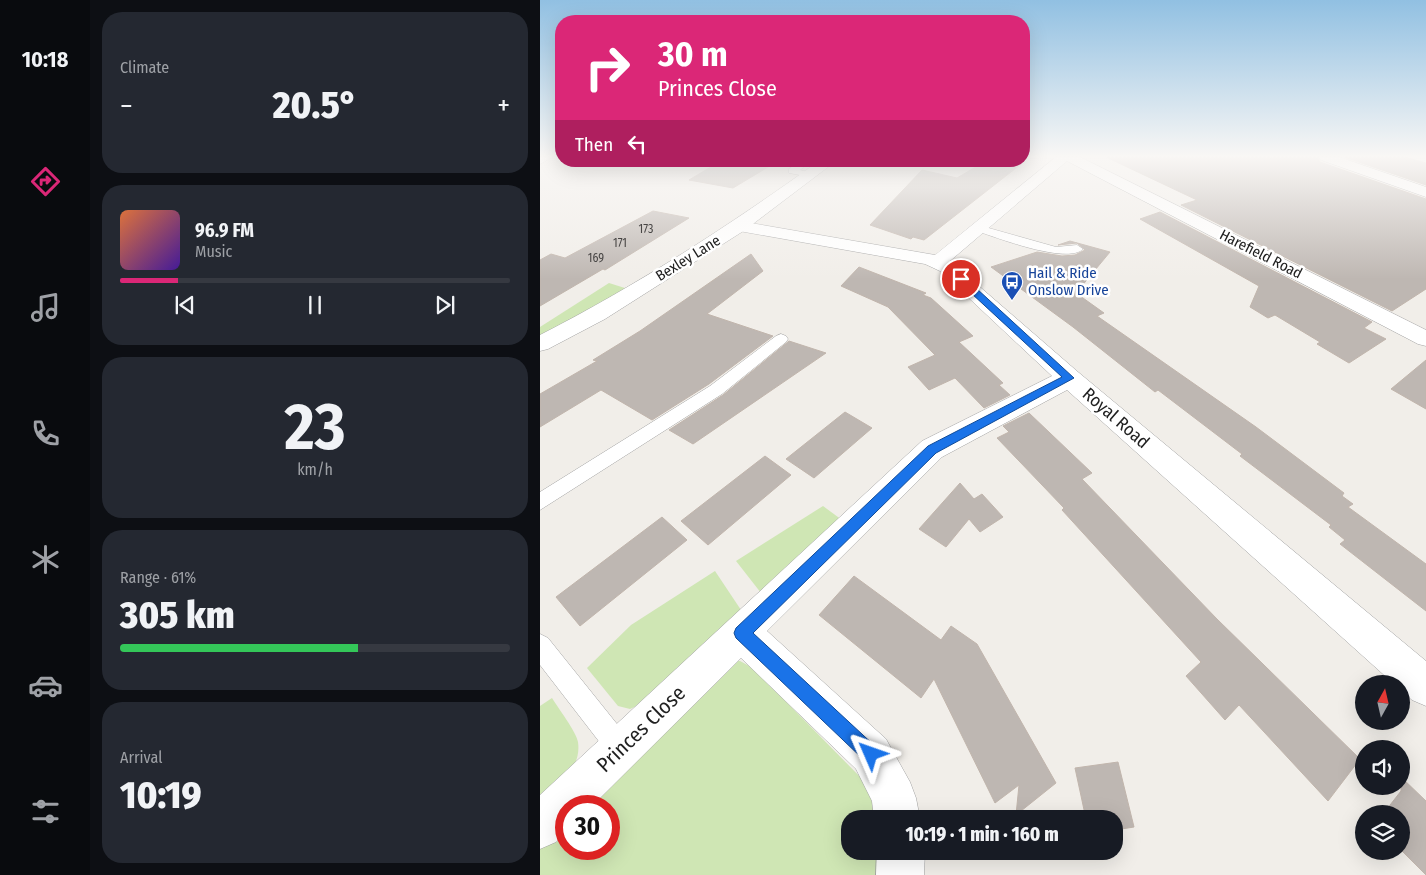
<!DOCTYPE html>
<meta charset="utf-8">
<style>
body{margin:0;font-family:"Fira Sans Condensed",sans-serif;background:#242831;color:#f1f3f6;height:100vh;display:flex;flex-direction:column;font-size:19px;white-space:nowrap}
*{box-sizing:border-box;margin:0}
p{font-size:16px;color:#9ea1a6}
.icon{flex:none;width:28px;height:28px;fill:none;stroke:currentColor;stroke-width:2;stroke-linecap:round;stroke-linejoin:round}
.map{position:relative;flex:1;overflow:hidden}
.side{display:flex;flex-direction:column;gap:12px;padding:12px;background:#0d0f14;width:450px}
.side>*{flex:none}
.hud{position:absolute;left:15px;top:15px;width:475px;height:152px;border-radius:20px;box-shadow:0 5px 20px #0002;background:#db2777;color:#fff;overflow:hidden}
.needle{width:32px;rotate:8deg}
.fabs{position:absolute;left:815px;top:675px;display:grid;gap:10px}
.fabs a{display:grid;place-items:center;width:55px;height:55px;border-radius:50%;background:#171b24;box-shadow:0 5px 20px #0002;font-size:25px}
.speed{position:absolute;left:15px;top:795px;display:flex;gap:10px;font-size:25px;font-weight:700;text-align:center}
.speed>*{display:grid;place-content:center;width:65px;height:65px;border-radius:50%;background:#171b24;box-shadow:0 5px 20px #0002;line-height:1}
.speed .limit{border:8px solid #d22;background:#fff;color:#111}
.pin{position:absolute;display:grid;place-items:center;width:42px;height:42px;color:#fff;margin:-21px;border:2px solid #fff;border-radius:50%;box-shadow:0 1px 5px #0007}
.me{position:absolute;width:55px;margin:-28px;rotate:313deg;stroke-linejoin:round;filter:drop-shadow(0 0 4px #0008)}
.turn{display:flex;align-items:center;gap:18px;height:105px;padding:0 20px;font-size:22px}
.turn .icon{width:65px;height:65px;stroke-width:2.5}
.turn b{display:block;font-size:35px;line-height:42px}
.then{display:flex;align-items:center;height:48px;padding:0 20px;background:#0003;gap:10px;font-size:19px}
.big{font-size:38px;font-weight:800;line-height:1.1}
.side .tile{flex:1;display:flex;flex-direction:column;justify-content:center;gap:8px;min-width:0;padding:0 18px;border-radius:20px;background:#242831}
.side .dial{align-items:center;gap:0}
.dial b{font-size:65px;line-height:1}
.song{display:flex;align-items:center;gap:15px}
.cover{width:60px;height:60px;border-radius:8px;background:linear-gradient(135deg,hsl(20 70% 55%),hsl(260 70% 35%))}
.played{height:5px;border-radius:2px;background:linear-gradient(90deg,#db2777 15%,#363941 15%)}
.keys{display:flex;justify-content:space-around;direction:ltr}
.heat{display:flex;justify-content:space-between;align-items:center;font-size:28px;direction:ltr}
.charge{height:8px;border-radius:4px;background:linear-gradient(90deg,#34c759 61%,#363941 0)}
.trip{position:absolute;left:301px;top:810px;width:282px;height:50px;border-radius:20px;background:#171b24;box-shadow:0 5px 20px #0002;font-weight:800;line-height:50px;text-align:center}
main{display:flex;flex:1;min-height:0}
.tab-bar{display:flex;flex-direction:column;width:90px;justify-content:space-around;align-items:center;background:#090b0e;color:#9ea1a6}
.tab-bar .icon{width:35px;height:35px}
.tab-bar .on{color:#db2777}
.tab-bar b{font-size:22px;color:#f1f3f6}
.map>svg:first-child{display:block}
.grass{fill:#cfe6b4}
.building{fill:#beb7b2;stroke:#c1b5ac}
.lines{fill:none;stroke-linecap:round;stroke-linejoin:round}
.service-casing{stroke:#a2a2a2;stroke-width:1}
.minor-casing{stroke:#a2a2a2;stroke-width:1}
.tertiary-casing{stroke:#a2a2a2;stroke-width:1}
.service{fill:#fff;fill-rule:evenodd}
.minor{fill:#fff;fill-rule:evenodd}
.tertiary{fill:#fff;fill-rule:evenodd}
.route{fill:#1a73e8;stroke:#114b97}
.labels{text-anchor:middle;stroke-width:5;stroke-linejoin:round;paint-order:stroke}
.far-number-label{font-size:12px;fill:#484645}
.far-street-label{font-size:15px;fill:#212121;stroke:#fff}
.far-transit-label{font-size:15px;fill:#164399;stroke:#fff;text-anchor:start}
.street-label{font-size:18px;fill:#212121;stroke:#fff}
.near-street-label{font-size:21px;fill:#212121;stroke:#fff}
</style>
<main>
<nav class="tab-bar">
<b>10:18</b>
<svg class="icon on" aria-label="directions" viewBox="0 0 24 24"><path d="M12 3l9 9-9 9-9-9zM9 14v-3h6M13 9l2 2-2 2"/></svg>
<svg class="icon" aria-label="music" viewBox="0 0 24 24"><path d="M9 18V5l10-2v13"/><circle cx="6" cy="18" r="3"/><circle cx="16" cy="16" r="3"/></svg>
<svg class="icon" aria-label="phone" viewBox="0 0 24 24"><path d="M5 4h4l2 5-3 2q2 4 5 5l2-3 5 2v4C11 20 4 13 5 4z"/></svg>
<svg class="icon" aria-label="climate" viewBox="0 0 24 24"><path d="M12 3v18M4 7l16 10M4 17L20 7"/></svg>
<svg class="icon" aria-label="car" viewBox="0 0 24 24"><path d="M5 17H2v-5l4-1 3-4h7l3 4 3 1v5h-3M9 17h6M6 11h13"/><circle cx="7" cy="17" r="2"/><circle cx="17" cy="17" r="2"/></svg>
<svg class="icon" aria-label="filters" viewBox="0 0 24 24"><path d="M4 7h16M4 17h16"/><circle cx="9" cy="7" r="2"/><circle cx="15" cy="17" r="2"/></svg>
</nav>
<section class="side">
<div class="tile"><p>Climate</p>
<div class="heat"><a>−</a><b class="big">20.5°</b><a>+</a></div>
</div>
<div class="tile">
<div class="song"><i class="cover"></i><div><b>96.9 FM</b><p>Music</p></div></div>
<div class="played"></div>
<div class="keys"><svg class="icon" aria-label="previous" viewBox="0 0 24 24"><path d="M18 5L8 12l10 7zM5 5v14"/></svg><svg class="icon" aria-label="pause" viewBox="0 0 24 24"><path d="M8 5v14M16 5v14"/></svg><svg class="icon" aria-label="next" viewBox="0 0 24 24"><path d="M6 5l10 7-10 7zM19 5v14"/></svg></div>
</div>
<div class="tile dial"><b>23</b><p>km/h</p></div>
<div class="tile"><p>Range · 61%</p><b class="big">305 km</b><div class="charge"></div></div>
<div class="tile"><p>Arrival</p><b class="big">10:19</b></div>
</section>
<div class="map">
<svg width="886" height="875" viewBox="0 0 886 875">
<rect width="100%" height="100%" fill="#f1eee9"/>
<g class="grass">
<path d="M69,283l19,6 -88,47v-9z"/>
<path d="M283,506l19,14 -81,73 -25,-32z"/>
<path d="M175,571l26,39 -100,94 -11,5 -12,-3 -31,-38 44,-43z"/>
<path d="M188,661h12l13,7 116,118 6,33h-25v32h28l-1,24h-337v-27l26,-26v27h43v-43h-27z"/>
<path d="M12,698c6,10 24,33 26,44 4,27 -21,44 -38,61v-97z"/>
</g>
<g class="building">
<path d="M566,157h211l3,5 106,37v90l-34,22 -211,-106 16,-5z"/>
<path d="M804,157h61l21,6v22z"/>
<path d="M181,161h57l-45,27 -44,-8z"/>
<path d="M446,161h39l-101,79 -11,-3 -2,2 -41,-14 52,-55 35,8z"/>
<path d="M113,211l36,7 -84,52 -2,-1 -63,37v-46l11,-6 14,4z"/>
<path d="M620,212l212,110 -8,6 22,11 -37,24 -32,-19 3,-2 -45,-27 -7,3 -18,-11 9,-21 -119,-67z"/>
<path d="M530,241l40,11 -34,41 28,20 -7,3 159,111 88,66 -2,3 11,8 -5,3 78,57v47l-86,-67 5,-4 -16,-13 2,-2 -91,-69 2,-2 -84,-64 -3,2 -82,-65 -82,-60 46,-15 25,4 13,-1 10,-5 -8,-7 -19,2z"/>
<path d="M211,254l12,17 -56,43 66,22 -64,48 -57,36 -51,-30 -61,37v-33l57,-33 -4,-1 47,-29z"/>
<path d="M319,267l67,26 -3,2 8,3 42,38 -14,6 44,41 -4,2 11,10 -26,13 -29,-30 -26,12 -21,-23 27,-12 -47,-48 -47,-21z"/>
<path d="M249,341l37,12 -133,91 -24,-14 54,-35z"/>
<path d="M886,360v49l-35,-20z"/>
<path d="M305,412l27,16 -58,50 -28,-19z"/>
<path d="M489,413l63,60 -10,6 135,140 143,140 -32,42 -89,-96 -14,15 -39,-44 15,-14 -139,-152 2,-2 -67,-70 12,-6 -6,-6z"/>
<path d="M225,456l26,19 -83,70 -27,-24z"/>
<path d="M420,483l14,16 8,-5 21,23 -23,15 -11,-13 -23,28 -27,-18z"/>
<path d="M122,517l25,23 -107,86 -24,-29z"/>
<path d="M314,576l87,64 10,-14 26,18 79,139 -40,32 3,-30 -24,18 -61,-124 -13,19 -102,-83z"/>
<path d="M578,762l16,65 -19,3v-11h-29l-11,-51z"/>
<path d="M861,777l25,24v74l-25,-25v-36h-18l18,-23z"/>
</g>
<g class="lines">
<g class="service-casing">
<g id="service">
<path d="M260,161h11l-11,9 11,3v4l-22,-4v-4z"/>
<path d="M438,225l78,22 21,-2 6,4c-16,16 -88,-12 -109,-19v-4z"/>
<path d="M241,334l5,2 2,3 -2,3 -64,52 -182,116v-18l170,-106 66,-50z"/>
<path d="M0,634l8,4 81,101 4,9 -4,9 -9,4 -9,-4 -71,-92z"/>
</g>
</g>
<g class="minor-casing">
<g id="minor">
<path d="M0,157h13l-13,7z"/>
<path d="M516,157h24l346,173v16l-8,-2 -351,-183 -117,100 128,111 348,289v45l-14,-6 -11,-10v-6h-7l-327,-294 -125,67 -175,174 119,108 24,43 6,16 4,21h-46l-2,-18 -16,-32 -115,-111 -149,148h-26v26l-10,10 -16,7v-54l382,-354 130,-65 -112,-105 -15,-7 -186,-33 -6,-1 -3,-4 3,-4 6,-1 196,34z"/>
<path d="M779,157h20l87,30v10l-105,-37z"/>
<path d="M337,851h48l-1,24h-48z"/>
</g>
</g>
<g class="tertiary-casing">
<path id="tertiary" d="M279,161h17l-91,69 -140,89 -57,30 -8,2v-16c98,-50 190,-110 279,-174z"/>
</g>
<use href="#service" class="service"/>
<use href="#minor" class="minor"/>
<use href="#tertiary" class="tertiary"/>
</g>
<linearGradient id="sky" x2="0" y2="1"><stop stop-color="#91c0e2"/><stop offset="0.56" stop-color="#f9f7f5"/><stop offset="1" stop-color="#f9f7f5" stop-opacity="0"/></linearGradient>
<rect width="886" height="279" fill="url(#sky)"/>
<path class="route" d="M418,277h6l110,101 -138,75 -183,180 124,115 2,6 -2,6 -6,3 -7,-3 -128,-122 -2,-5 2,-5 192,-182 134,-69 -104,-96z"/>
<defs>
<g id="bus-pin" transform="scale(1.125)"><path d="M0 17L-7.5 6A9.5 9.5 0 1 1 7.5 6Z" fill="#1a4fb4" stroke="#fff"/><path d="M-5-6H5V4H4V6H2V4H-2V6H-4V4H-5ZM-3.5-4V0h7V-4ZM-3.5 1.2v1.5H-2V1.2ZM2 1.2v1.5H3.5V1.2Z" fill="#fff"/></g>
</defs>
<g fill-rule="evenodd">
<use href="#bus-pin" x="472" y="282"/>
</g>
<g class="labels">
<g class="far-number-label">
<text x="106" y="233">173</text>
<text x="80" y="247">171</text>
<text x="56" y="262">169</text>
</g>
<g class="far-street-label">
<text transform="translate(721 254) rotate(27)" y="5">Harefield Road</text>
<text transform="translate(148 258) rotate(-32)" y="5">Bexley Lane</text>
</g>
<g class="far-transit-label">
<text x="488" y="278">Hail &amp; Ride<tspan x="488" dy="17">Onslow Drive</tspan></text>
</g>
<g class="street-label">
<text transform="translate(576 418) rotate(41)" y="6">Royal Road</text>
</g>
<g class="near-street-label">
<text transform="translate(101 729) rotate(-44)" y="7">Princes Close</text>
</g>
</g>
</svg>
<div class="fabs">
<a><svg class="needle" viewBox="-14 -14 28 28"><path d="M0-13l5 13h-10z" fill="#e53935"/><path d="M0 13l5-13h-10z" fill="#9ea1a6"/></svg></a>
<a><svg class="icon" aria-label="sound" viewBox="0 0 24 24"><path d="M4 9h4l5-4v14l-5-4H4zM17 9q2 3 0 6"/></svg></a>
<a><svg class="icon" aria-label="layers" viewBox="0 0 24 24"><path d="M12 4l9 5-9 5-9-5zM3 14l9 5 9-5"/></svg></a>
</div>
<div class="speed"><div class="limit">30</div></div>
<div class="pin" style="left:421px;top:279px;background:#d93025"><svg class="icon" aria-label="arrive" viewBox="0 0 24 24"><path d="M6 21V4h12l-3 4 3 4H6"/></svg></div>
<svg class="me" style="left:331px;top:754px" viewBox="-20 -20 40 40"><path d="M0-17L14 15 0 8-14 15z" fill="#1a73e8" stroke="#fff" stroke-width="4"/></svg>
<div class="trip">10:19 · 1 min · 160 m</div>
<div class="hud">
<div class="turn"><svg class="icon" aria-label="right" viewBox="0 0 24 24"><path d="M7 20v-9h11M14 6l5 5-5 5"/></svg><div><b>30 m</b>Princes Close</div></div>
<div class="then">Then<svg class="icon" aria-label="left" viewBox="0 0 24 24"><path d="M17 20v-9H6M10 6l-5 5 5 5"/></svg></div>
</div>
</div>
</main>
